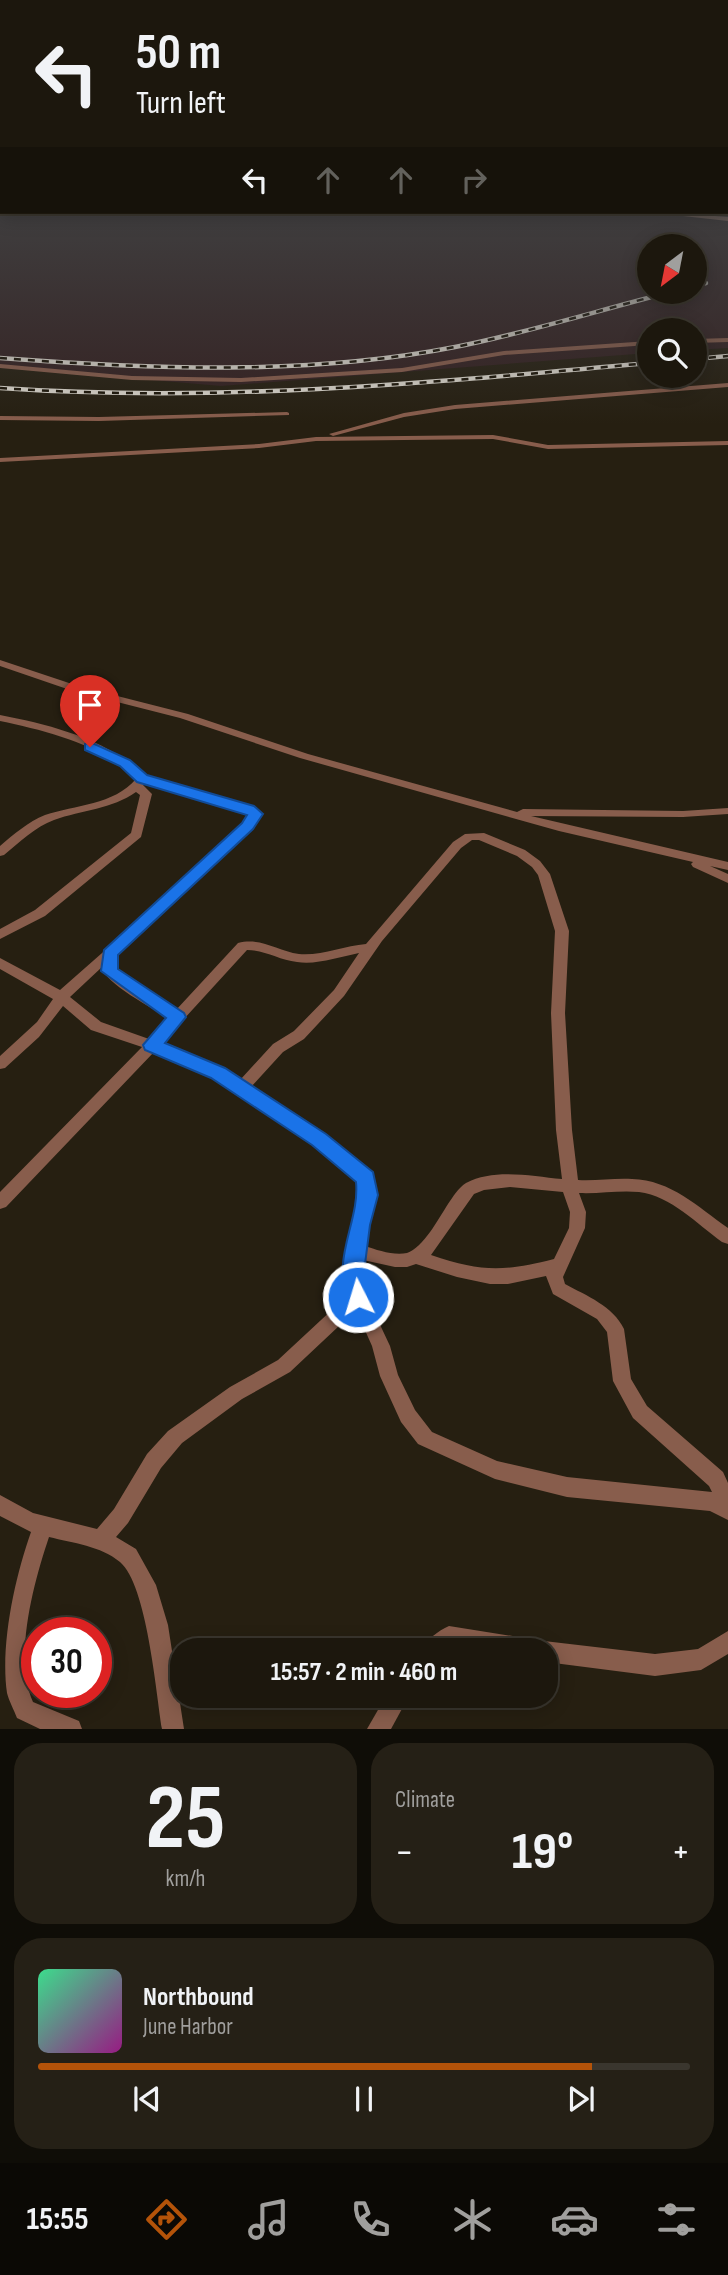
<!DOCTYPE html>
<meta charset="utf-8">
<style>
body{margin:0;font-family:"Sofia Sans Condensed",sans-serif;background:#252016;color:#f1f3f6;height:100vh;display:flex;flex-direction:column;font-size:26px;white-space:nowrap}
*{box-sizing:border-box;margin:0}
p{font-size:23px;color:#a09f9d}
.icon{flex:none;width:38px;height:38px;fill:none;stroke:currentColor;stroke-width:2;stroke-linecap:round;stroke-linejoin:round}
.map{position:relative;height:1729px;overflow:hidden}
.side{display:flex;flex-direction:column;gap:14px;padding:14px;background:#0f0d07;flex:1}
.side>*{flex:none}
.hud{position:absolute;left:0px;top:0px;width:728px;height:214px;box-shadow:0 4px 18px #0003,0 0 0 2px #3a362e;background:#1c170d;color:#f1f3f6;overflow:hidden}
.needle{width:46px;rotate:212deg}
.tools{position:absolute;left:637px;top:234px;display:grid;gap:14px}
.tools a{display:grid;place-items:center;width:70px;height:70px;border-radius:50%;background:#1c170d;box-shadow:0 4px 18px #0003,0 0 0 2px #3a362e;font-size:35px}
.speed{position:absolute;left:21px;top:1617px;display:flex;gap:14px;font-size:35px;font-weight:700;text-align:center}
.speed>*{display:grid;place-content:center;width:91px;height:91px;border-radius:50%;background:#1c170d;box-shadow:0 4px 18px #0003,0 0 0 2px #3a362e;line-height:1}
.speed .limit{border:10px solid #d22;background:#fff;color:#111}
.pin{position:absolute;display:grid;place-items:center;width:60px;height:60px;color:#fff;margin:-72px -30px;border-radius:50% 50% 50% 0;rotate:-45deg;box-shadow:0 0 7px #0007}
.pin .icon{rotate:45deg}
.me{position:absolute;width:77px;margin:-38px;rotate:355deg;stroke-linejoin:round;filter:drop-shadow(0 0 5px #0008)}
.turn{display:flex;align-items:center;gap:24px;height:147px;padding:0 21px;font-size:32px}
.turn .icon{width:91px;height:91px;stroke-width:2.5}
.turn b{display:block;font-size:49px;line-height:60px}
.lanes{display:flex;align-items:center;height:66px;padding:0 21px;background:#0003;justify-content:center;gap:35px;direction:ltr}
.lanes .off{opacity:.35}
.big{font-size:52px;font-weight:700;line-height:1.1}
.side .tile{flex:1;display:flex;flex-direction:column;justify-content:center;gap:10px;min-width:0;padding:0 24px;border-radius:28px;background:#252016}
.side .dial{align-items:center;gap:0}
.dial b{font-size:91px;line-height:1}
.song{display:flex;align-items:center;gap:21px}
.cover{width:84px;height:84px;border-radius:10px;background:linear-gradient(135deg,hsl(150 70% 55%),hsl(310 70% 35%))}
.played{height:7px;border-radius:4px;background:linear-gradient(90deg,#b45309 85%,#3a362e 85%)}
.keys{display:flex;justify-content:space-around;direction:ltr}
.heat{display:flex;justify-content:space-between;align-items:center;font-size:38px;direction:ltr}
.side .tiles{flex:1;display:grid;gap:14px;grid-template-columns:1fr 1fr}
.tile:last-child{grid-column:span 2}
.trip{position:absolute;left:170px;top:1638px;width:388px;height:70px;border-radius:28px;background:#1c170d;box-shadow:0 4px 18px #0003,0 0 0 2px #3a362e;font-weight:700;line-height:70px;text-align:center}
.tab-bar{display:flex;height:112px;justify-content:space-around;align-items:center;background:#0b0905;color:#a09f9d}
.tab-bar .icon{width:49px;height:49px}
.tab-bar .selected{color:#b45309}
.tab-bar b{font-size:32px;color:#f1f3f6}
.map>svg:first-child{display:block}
.industrial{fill:#342121;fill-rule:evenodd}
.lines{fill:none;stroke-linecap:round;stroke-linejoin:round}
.minor{fill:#885d4c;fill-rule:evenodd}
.trunk{fill:#f3b096;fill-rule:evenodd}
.rail-casing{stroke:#dad5cb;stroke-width:4.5}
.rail{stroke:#1c1508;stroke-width:2.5;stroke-dasharray:7;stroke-linecap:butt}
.route{fill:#1a73e8;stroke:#114b97;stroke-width:2}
</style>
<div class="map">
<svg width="728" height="1729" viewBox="0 0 728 1729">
<rect width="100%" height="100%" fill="#261f11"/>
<path class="industrial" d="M0,182l2,30h724l2,-30v166l-33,2v-19h-46v22l-428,33 -221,-19zM649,247h46v45h-46z"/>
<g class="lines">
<g class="minor">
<path d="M699,212l29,2v2l-27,-3z"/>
<path d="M728,338v4l-33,1v-4z"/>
<path d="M649,341v4l-145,10 -102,17 -161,10 -109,-2 -132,-12v-4l132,12 109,2 161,-10 102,-17z"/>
<path d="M728,383v4l-273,22 -51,8 -71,19 -4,-2 75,-21 51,-8z"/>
<path d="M287,412l2,1v2l-190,6 -99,-1v-4l99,1z"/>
<path d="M493,435l55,10 180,-4v4l-180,4 -55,-10 -177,2 -57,7 -259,14v-4l259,-14 57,-7z"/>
<path d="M0,660l78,26 110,28 120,40 209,58 6,-3 160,2 45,-3v6l-45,3 -152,-1 197,46v8l-18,-4 18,8v9l-35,-16 -2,-3 2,-2 -134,-31 -259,-73 -120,-40 -110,-28 -70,-24z"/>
<path d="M0,715c51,10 108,24 146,62l106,30 9,7 -4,8 -72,71 -68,62 -1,15 6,6 54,34 62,-67c23,-6 39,8 61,11 22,2 45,-8 67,-10l87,-102 12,-8 19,-1 41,17 15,11 10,13 19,57 -4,82 7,117 6,50c18,1 36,-2 54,-1 39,1 66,28 96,49v16l-6,-2c-25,-18 -51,-46 -83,-50 -20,-2 -40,2 -60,1l7,19 -1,16 -22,49 2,7c22,12 48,22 59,45l7,50 16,27 76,66 5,11v37l-18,-9 -143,-14 -72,-18 -77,-35 -17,-22 -21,-46 -8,-30 -16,-36 -66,62 -48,27 -60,44 -21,25 -33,55 -12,14 20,12 20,36 12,40 16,104h-22c-6,-37 -15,-144 -42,-167 -19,-16 -47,-19 -71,-25 -15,45 -36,120 -16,165l46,19 3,8h-42l-23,-11c-3,-8 -8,-17 -10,-25 -7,-48 8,-116 24,-161l-31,-16v-21l33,18 64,16 17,-20 33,-55 21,-23 62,-44 48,-27 71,-66c-5,-24 -3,-45 2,-70 3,-16 8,-28 7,-43l-44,-38 -101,-66 -59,-25 -148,155 -6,2v-17l142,-145 -51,-17 -28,-24 -24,31 -34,31 -5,1v-13l37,-34 16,-23 -53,-30v-11l60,32 117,-103 71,-68 1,-4 -5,-4 -100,-28 -1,2 9,9 -11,43 -96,79 -45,23v-10l35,-19 96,-77 9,-38 -4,-3c-24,17 -54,18 -82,28 -19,7 -34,22 -50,35l-4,1v-10c14,-12 28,-24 45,-31 30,-10 69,-10 91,-36 -35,-35 -89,-48 -136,-58zM472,840h7l38,16 15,11 6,8 17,56 -4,82 5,117 6,49c-31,-3 -68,-11 -96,4 -8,5 -13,14 -18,21 -9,14 -25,44 -41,49 -13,3 -30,-3 -42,-7 2,-21 15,-54 7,-72l-48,-39 -73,-48 32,-35 21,-13 40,-43 38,-55 79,-93zM247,950c18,0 32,10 50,12 20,3 42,-5 62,-9l-25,37 -40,41 -21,13 -33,36 -17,-11 -61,-26zM102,967c3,17 51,41 66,51l-19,21 -48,-17 -31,-25zM510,1187l53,5 7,20 -1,16 -15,31c-52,13 -72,13 -123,-4l43,-61 10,-4zM363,1260l32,7h12l9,-3 41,13 33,7h18l38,-8 7,18 44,25 10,13 6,49 20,37 76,68 3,6 -145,-15 -70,-16 -65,-29 -17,-22 -17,-35 -8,-29 -23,-49 -6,-25z"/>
<path d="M449,1626l95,15 111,13 43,-5 30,-18v23l-27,16 -46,6 -109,-14v-12h-78l-16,-2 -3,2h-27c5,-11 16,-19 27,-24z"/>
<path d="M386,1696h23l-18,33h-24z"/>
</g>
<path class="trunk" d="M661,212l67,5v4l-63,-7z"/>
<g class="rail-casing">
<g id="rail">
<path d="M695,286l11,-3"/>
<path d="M0,358c150,11 307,18 455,-11 72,-14 144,-37 216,-55"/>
<path d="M695,359l33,-3"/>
<path d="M0,388c220,15 430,-5 649,-25"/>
</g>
</g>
<use href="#rail" class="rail"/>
</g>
<linearGradient id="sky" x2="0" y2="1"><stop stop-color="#151109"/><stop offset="0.43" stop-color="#414243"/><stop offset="1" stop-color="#414243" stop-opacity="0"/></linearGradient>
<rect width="728" height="424" fill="url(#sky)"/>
<path class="route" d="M90,742l40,18 17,15 107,31 9,8 -10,15 -135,126v14l66,44 2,4 -21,26 60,25 101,66 47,38 5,23 -8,30 -6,47 5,25 -3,7 -8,3 -8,-3c-21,-44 10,-81 6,-122l-44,-37 -101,-67 -66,-28 -2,-5 23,-27 -65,-47 3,-21 138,-127 5,-8 -110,-33 -17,-16 -35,-16v-6z"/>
</svg>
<div class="tools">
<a><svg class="needle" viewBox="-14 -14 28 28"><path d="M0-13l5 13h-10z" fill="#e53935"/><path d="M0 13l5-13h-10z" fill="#a09f9d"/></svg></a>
<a><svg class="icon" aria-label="search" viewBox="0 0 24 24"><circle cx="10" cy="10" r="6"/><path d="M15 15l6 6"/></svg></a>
</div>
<div class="speed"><div class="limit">30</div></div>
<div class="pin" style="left:90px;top:747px;background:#d93025"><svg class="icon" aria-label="arrive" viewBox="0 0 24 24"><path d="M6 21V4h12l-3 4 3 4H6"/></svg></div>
<svg class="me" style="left:358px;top:1297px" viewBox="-20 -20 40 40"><circle r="17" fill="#1a73e8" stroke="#fff" stroke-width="3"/><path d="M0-11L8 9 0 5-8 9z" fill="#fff"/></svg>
<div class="trip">15:57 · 2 min · 460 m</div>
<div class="hud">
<div class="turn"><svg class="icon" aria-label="left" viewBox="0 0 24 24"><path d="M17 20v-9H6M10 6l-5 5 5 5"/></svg><div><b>50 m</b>Turn left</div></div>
<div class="lanes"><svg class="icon" aria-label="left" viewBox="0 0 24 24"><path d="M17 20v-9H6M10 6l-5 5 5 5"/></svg><svg class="icon off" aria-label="ahead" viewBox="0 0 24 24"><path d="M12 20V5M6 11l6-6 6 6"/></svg><svg class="icon off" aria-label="ahead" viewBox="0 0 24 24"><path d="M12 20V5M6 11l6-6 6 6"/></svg><svg class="icon off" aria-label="right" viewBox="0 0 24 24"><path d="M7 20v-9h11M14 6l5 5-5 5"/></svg></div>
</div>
</div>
<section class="side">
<div class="tiles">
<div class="tile dial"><b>25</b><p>km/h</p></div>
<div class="tile"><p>Climate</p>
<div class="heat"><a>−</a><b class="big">19°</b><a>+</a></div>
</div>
<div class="tile">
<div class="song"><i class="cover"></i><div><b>Northbound</b><p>June Harbor</p></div></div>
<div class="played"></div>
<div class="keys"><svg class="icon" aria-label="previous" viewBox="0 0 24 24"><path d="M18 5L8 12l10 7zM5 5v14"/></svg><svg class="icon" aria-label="pause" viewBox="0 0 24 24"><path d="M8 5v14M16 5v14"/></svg><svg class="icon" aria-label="next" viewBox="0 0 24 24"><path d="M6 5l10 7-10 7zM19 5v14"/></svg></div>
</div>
</div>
</section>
<nav class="tab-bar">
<b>15:55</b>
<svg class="icon selected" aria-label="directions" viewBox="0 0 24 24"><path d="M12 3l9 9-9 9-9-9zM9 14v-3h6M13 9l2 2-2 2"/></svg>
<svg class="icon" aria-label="music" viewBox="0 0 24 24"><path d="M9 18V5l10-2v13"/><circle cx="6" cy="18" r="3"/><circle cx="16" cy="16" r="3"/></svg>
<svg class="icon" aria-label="phone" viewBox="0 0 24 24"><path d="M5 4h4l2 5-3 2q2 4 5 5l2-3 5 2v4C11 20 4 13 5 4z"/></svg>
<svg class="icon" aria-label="climate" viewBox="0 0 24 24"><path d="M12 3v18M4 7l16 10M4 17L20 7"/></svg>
<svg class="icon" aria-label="car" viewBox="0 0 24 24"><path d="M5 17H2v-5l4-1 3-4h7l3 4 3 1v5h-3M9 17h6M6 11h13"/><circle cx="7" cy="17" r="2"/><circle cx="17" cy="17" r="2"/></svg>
<svg class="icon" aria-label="filters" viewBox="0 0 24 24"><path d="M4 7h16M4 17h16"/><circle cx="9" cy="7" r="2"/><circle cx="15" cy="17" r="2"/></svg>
</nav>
